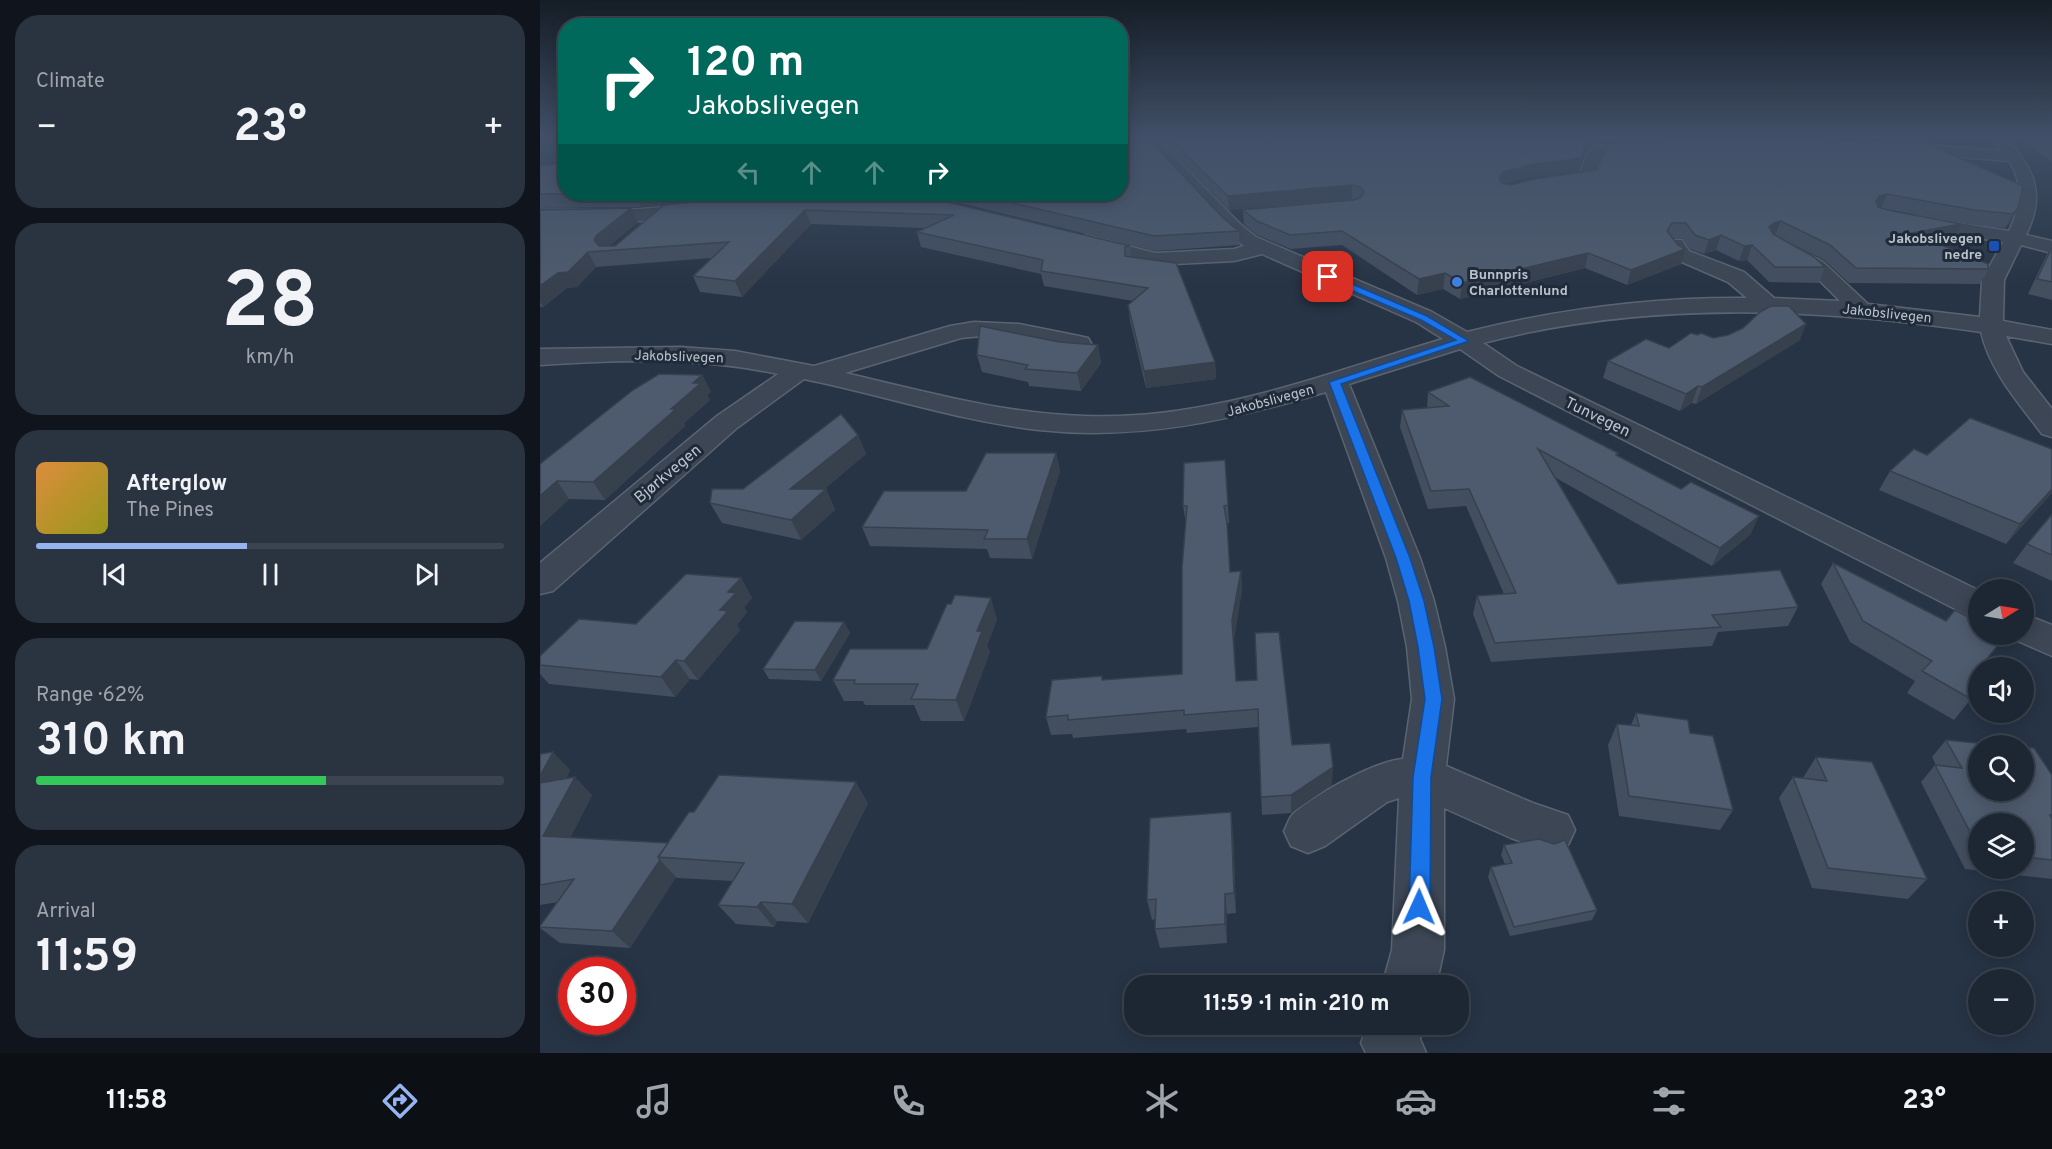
<!DOCTYPE html>
<meta charset="utf-8">
<style>
body{margin:0;font-family:Overpass,sans-serif;background:#2a3340;color:#f1f3f6;height:100vh;display:flex;flex-direction:column;font-size:22px;white-space:nowrap}
*{box-sizing:border-box;margin:0}
p{font-size:20px;color:#a0a5ac}
.icon{flex:none;width:33px;height:33px;fill:none;stroke:currentColor;stroke-width:2;stroke-linecap:round;stroke-linejoin:round}
.map{position:relative;flex:1;overflow:hidden}
.sheet{display:flex;flex-direction:column;gap:15px;padding:15px;background:#10151d;width:540px}
.sheet>*{flex:none}
.banner{position:absolute;left:18px;top:18px;width:570px;height:183px;border-radius:24px;box-shadow:0 3px 15px #0003,0 0 0 2px #3b444f;background:#00695c;color:#fff;overflow:hidden}
.needle{width:39px;rotate:79deg}
.controls{position:absolute;left:1428px;top:579px;display:grid;gap:12px}
.controls a{display:grid;place-items:center;width:66px;height:66px;border-radius:50%;background:#1d2734;box-shadow:0 3px 15px #0003,0 0 0 2px #3b444f;font-size:30px}
.speed{position:absolute;left:18px;top:957px;display:flex;gap:12px;font-size:30px;font-weight:700;text-align:center}
.speed>*{display:grid;place-content:center;width:78px;height:78px;border-radius:50%;background:#1d2734;box-shadow:0 3px 15px #0003,0 0 0 2px #3b444f;line-height:1}
.speed .limit{border:9px solid #d22;background:#fff;color:#111}
.pin{position:absolute;display:grid;place-items:center;width:51px;height:51px;color:#fff;margin:-26px;border-radius:12px;box-shadow:0 3px 9px #0006}
.me{position:absolute;width:66px;margin:-33px;rotate:1deg;stroke-linejoin:round;filter:drop-shadow(0 0 4px #0008)}
.turn{display:flex;align-items:center;gap:21px;height:126px;padding:0 30px;font-size:27px}
.turn .icon{width:78px;height:78px;stroke-width:2.5}
.turn b{display:block;font-size:42px;line-height:51px}
.lanes{display:flex;align-items:center;height:57px;padding:0 30px;background:#0003;justify-content:center;gap:30px;direction:ltr}
.lanes .off{opacity:.35}
.big{font-size:45px;font-weight:700;line-height:1.1}
.sheet .widget{flex:1;display:flex;flex-direction:column;justify-content:center;gap:9px;min-width:0;padding:0 21px;border-radius:24px;background:#2a3340}
.sheet .dial{align-items:center;gap:0}
.dial b{font-size:78px;line-height:1}
.song{display:flex;align-items:center;gap:18px}
.cover{width:72px;height:72px;border-radius:9px;background:linear-gradient(135deg,hsl(30 70% 55%),hsl(60 70% 35%))}
.played{height:6px;border-radius:3px;background:linear-gradient(90deg,#95b2f1 45%,#3b444f 45%)}
.keys{display:flex;justify-content:space-around;direction:ltr}
.heat{display:flex;justify-content:space-between;align-items:center;font-size:33px;direction:ltr}
.charge{height:9px;border-radius:4px;background:linear-gradient(90deg,#34c759 62%,#3b444f 0)}
.trip{position:absolute;left:584px;top:975px;width:345px;height:60px;border-radius:24px;background:#1d2734;box-shadow:0 3px 15px #0003,0 0 0 2px #3b444f;font-weight:700;line-height:60px;text-align:center}
.tab-bar{display:flex;height:96px;justify-content:space-around;align-items:center;background:#0c1015;color:#a0a5ac}
.tab-bar .icon{width:42px;height:42px}
.tab-bar .active{color:#95b2f1}
.tab-bar b{font-size:27px;color:#f1f3f6}
main{display:flex;flex:1;min-height:0}
.map>svg:first-child{display:block}
.green{fill:#294346}
.lines{fill:none;stroke-linecap:round;stroke-linejoin:round}
.minor-casing{stroke:#5a6471;stroke-width:3}
.minor{fill:#3c4654;fill-rule:evenodd}
.wall{fill:#434e5f;fill-rule:evenodd}
.shaded-wall{fill:#37404d}
.building{fill:#4e5b6e;stroke:#37404d;stroke-width:1.5}
.route{fill:#1a73e8;stroke:#114b97;stroke-width:1.5}
.transit-dot{fill:#1a4fb4;stroke:#202b3a;stroke-width:2}
.shop-dot{fill:#3f7fe0;stroke:#202b3a;stroke-width:2}
.labels{text-anchor:middle;stroke-width:6;stroke-linejoin:round;paint-order:stroke}
.far-poi-label{font-size:14px;font-weight:bold;fill:#bac2cd;stroke:#202b3a;text-anchor:end}
.far-street-label{font-size:14px;fill:#bac2cd;stroke:#202b3a}
.street-label{font-size:16px;fill:#bac2cd;stroke:#202b3a}
</style>
<main>
<section class="sheet">
<div class="widget"><p>Climate</p>
<div class="heat"><a>−</a><b class="big">23°</b><a>+</a></div>
</div>
<div class="widget dial"><b>28</b><p>km/h</p></div>
<div class="widget">
<div class="song"><i class="cover"></i><div><b>Afterglow</b><p>The Pines</p></div></div>
<div class="played"></div>
<div class="keys"><svg class="icon" aria-label="previous" viewBox="0 0 24 24"><path d="M18 5L8 12l10 7zM5 5v14"/></svg><svg class="icon" aria-label="pause" viewBox="0 0 24 24"><path d="M8 5v14M16 5v14"/></svg><svg class="icon" aria-label="next" viewBox="0 0 24 24"><path d="M6 5l10 7-10 7zM19 5v14"/></svg></div>
</div>
<div class="widget"><p>Range · 62%</p><b class="big">310 km</b><div class="charge"></div></div>
<div class="widget"><p>Arrival</p><b class="big">11:59</b></div>
</section>
<div class="map">
<svg width="1512" height="1053" viewBox="0 0 1512 1053">
<rect width="100%" height="100%" fill="#273445"/>
<path class="green" d="M25,137v23l-25,5v-24z"/>
<g class="lines">
<g class="minor-casing">
<g id="minor">
<path d="M600,137h15l84,86 17,14 176,75 35,20c92,-23 185,-35 280,-34l-19,-16 -53,-23 -10,-15 3,-4h14l7,11 55,21 30,26 66,3 -31,-31 -31,-18 -3,-4 3,-4 7,-2 38,20 45,42 112,13 2,-37 21,-38 -88,-14 -7,-2 -2,-4 2,-4 7,-2 94,15c11,-23 15,-48 0,-70l-113,-9 -8,-5 8,-5 105,9 -8,-10 5,-4 7,1c30,30 41,56 21,97l26,6v12l-31,-8 -17,35 -1,41 49,9v14l-46,-8 17,36 29,37v28l-10,-3c-24,-32 -52,-63 -61,-102 -166,-24 -334,-32 -498,11l34,23 461,224v28l-13,-4 -466,-238 -39,-27 -111,35 71,174 14,43 11,46 9,52 -8,67 87,37 35,12 7,15 -7,15 -17,7 -40,-14 -67,-30v142l-8,36h-54l10,-36 7,-152 -12,4 -62,44 -17,7 -17,-7 -7,-15c3,-5 5,-13 9,-17 22,-19 81,-53 110,-55l9,-60 -5,-52 -9,-46 -12,-43 -60,-166c-94,28 -188,49 -287,38 -80,-9 -156,-35 -235,-51l-67,49 -184,163 -13,3v-31l177,-147 61,-42c-79,-17 -159,-14 -238,-9v-16l140,-2 55,4 79,15 136,-40 24,-4 45,2 60,12 9,2 3,5 -3,5 -9,2c-40,-8 -78,-18 -118,-12l-116,35c79,18 158,41 240,43 125,5 241,-43 358,-77l-27,-17 -154,-68 -28,7 -79,4 -76,-20 -3,-4 3,-4 7,-2 69,18 79,-4 10,-3 -19,-15z"/>
<path d="M1110,139l5,2 3,3 -3,3 -51,7 -11,27 -44,7 -6,-1 -2,-4 2,-4 37,-6 7,-19 8,-7z"/>
<path d="M158,204l6,1 3,4 -3,4 -63,8 -101,1v-12l101,-1z"/>
<path d="M1484,614l28,11v31l-41,-18 -2,-4h15z"/>
<path d="M828,1024h56l-4,15 6,14h-60l-5,-10z"/>
</g>
</g>
<use href="#minor" class="minor"/>
</g>
<g class="wall">
<path d="M617,137h500l-57,6 -13,7 -9,21 -50,7 -22,6 5,1 85,-15 12,-26 410,64 -7,13 -6,7 -39,-4 -85,-16 6,2 74,14 -7,14 -20,4 54,27 -8,15 -131,-1 -25,-23 -49,-25 50,32 -6,16 -50,-1 -22,-22 -8,1 -23,-11 -12,4 -14,-5 -8,-11h-10l6,7 7,4 -4,15 -54,21 -42,-17 -125,31 -17,-10 -26,6 -75,-50 -51,4 -34,-14 -13,-11 -1,-14 111,-11 -125,11z"/>
<path d="M1274,137h115l-2,6 -58,-5z"/>
<path d="M1476,137h36v25z"/>
<path d="M15,164l223,30 -137,13 -101,1v-42z"/>
<path d="M346,194l244,52 1,10 84,106 1,17 -70,9 -16,-67 -2,-16 5,-4 -89,-15 -3,-12 -120,-27 -4,-15 8,-4 -114,-4 -69,73 -42,-5 -7,-16 18,-18 -115,9 -19,20 -10,1 -24,19h-3v-97l91,-2 7,14 -29,24h6z"/>
<path d="M358,194h222l103,24 16,13v14l-84,6 -215,-53z"/>
<path d="M1512,245v55l-24,-6 19,-40z"/>
<path d="M1158,335l15,3 87,2 -104,64 -4,-1 -12,8 -77,-33 5,-17 61,-13z"/>
<path d="M519,342l39,3 3,18 -20,28 -52,-5 -1,-4 -46,-10 -5,-17z"/>
<path d="M162,375l9,17 -4,3 3,5 -26,23 1,3 -80,74 -36,-1 -29,27v-62z"/>
<path d="M888,392l190,61v3l133,78 -39,32 -156,-88 62,106 180,23 -10,19 -70,6 -6,14 -221,16 -18,-48 4,-18 27,-2 -38,-88 -38,3 -28,-82 2,-17 25,-2z"/>
<path d="M318,435l8,19 -42,35h2l9,21 -34,30 -79,-17 -12,-20 33,-14z"/>
<path d="M1512,449v44l-46,51 -127,-54 11,-19z"/>
<path d="M516,453l4,18 -28,88 -42,-1 -3,-9 -117,-3 -8,-19 104,-36z"/>
<path d="M685,460l4,63h-2l3,49 11,-1 1,19 -8,49 2,42 56,64 40,40 -41,28 -29,2 -4,-88 -71,6 -1,-4 -113,9 -1,-4 -21,1 -5,-18 57,-37 79,-6 4,-150 -3,-18z"/>
<path d="M1512,514v67l-39,-18 14,-19z"/>
<path d="M1293,563l149,102 -11,34 -17,21 -47,-27 8,-12 -65,-39 -29,-58z"/>
<path d="M201,578l11,20 -8,9 3,5 -10,13 3,5 -42,50 -8,-1 -15,18 -126,-13 -9,-10v-18l96,-32z"/>
<path d="M457,619l-10,27 3,6 -26,69h-43l-7,-16h-49l-2,-4h-19l-11,-21 94,-31z"/>
<path d="M304,622l6,11 -29,48 -52,-2 -6,-10z"/>
<path d="M1096,713l97,97 -13,20 -101,-14 -11,-71 9,-21 14,1z"/>
<path d="M1406,740l106,35v104l-87,-10 -44,-87 14,-17h1l-4,-8zM1438,824h46v44h-46z"/>
<path d="M0,754l30,16 -4,9 26,16 -22,43 98,5 200,-40 -60,120 -31,-2 -3,6 -38,-3 -18,-19 15,-24 -56,-3 -1,-1 -46,71 -70,-5 -20,-15v-2l18,-24 -18,3z"/>
<path d="M1276,757l111,122 -19,20 -96,-11 -33,-90 14,-21 10,1z"/>
<path d="M693,832l3,81 -9,1v29l-67,5 -5,-19 1,-10 -4,1 -5,-20z"/>
<path d="M964,845l93,65 -5,10 -82,16 -22,-59 3,-10 14,-3 -4,-9z"/>
</g>
<g class="shaded-wall">
<path d="M1052,137h65l-57,6 -13,7 -9,21 -50,7 -27,7 -2,-7 4,-6z"/>
<path d="M812,185v14l-123,11 -1,-14z"/>
<path d="M94,194h144l-137,13z"/>
<path d="M1347,194l-6,14 -8,2 3,-9 3,-5z"/>
<path d="M91,208l7,14 -33,28 -6,1 -5,-11 3,-5z"/>
<path d="M1478,208l-7,13 -6,7 8,-14z"/>
<path d="M265,210l6,14 -69,73 -7,-16z"/>
<path d="M1241,221l-6,14 -7,2 1,-10 5,-4z"/>
<path d="M1421,224l-7,14 -49,9 7,-14z"/>
<path d="M1181,235l-5,15 -12,4 5,-14z"/>
<path d="M1212,245l-5,15 -8,1 5,-15z"/>
<path d="M1145,249l-4,15 -54,21 4,-15z"/>
<path d="M48,252l8,15 -19,20 -10,1 -24,19 -3,-5v-16z"/>
<path d="M1048,253l-3,15 -125,31 2,-16z"/>
<path d="M905,273l-2,16 -26,6 2,-16z"/>
<path d="M1266,324l-6,16 -104,64 6,-17z"/>
<path d="M558,345l3,18 -20,28 -4,-18z"/>
<path d="M675,362l1,17 -70,9 -2,-17z"/>
<path d="M162,375l9,17 -4,3 3,5 -26,23 1,3 -80,74 -12,-18 78,-73 22,-26z"/>
<path d="M1158,386l-6,17 -12,8 6,-17z"/>
<path d="M318,435l8,19 -66,56 -10,-21z"/>
<path d="M516,453l4,18 -28,88 -5,-20z"/>
<path d="M17,481l12,18 -29,27v-30z"/>
<path d="M286,489l9,21 -34,30 -10,-20z"/>
<path d="M1512,489v4l-46,51 14,-20z"/>
<path d="M1219,516l-8,18 -39,32 8,-18z"/>
<path d="M701,571l1,19 -8,49 -2,-19z"/>
<path d="M201,578l11,20 -8,9 3,5 -10,13 3,5 -42,50 -14,-19 36,-51 8,-18z"/>
<path d="M451,598l6,21 -10,27 3,6 -26,69 -8,-21 21,-69z"/>
<path d="M304,622l6,11 -29,48 -6,-11z"/>
<path d="M136,660l14,19 -15,18 -14,-20z"/>
<path d="M13,752l17,18 -16,31 -14,-13v-12z"/>
<path d="M793,767l-1,18 -41,28v-18z"/>
<path d="M35,777l17,18 -30,59 -19,-18z"/>
<path d="M316,782l12,21 -60,120 -16,-19z"/>
<path d="M691,812l2,20 3,81 -2,-20z"/>
<path d="M120,860l16,17 -46,71 -18,-17z"/>
<path d="M685,894l2,20v29l-2,-19z"/>
<path d="M221,902l16,19 -3,6 -17,-20z"/>
</g>
<g class="building">
<path d="M580,137h27l76,81 16,13 -85,5 -180,-42h146z"/>
<path d="M628,137h424l-3,1 -8,20 -50,7 -28,7 -4,6 3,5 9,2 23,-6 62,-9 12,-26 50,-4 102,-3 168,7 95,42 -5,22 -5,6 -39,-4 -87,-16 -8,2 -3,5 2,6 9,3 74,14 -49,9 76,31v5l-132,-1 -26,-23 -49,-24 -7,2 -5,4 4,7 41,23 11,10h-50l-23,-22 -8,1 -23,-11 -12,5 -14,-5 -9,-12h-14l-5,8 11,14 7,4 -54,21 -43,-17 -126,30 -17,-10 -26,6 -77,-48 -52,4 -33,-14 -14,-11 110,-10 7,-2 4,-6 -4,-5 -8,-2 -124,11z"/>
<path d="M1500,137h12v8z"/>
<path d="M26,155v39h37h-63v-28l15,-2z"/>
<path d="M242,194h104l49,5 195,47 -5,1v9l51,7 39,99 -71,9 -16,-66 20,-17 -107,-17 2,-11 -126,-28 37,-17 -149,-5 -70,71 -42,-5 36,-34 -141,10 -20,20 -10,1 -18,13v-76l91,-2 -34,27 -3,5 5,6h16l49,-41z"/>
<path d="M1512,247v35l-15,-3z"/>
<path d="M1231,306h18l17,18 -104,63 -4,-1 -12,8 -78,-33 38,-22 23,9 22,-15 7,2 3,-2 12,5 15,-3 15,-7 17,-16z"/>
<path d="M440,326l79,16 39,3 -21,28 -52,-4 3,-4 -51,-10z"/>
<path d="M119,374l43,1 -9,8h8l-30,26h5l-83,73 -36,-1 -17,15v-32l93,-74z"/>
<path d="M930,377l148,76 -2,2 65,34 10,-7 68,34 -39,32 -182,-99 80,135 162,-14 18,37 -86,8 9,12 -226,16 -18,-47 39,-3 -47,-104 -38,2 -29,-81 47,-4 -21,-14z"/>
<path d="M301,414l17,21 -68,54h36l-35,31 -81,-17 2,-14h31z"/>
<path d="M1430,418l82,31v40l-32,35 -130,-53 24,-22 13,6z"/>
<path d="M446,453h70l-29,86h-43l4,-9 -126,-3 22,-36h82z"/>
<path d="M685,460l3,45 -4,1 3,17 3,49 11,-1 -9,49 4,61 21,-1 -2,-47 24,-1 13,113 38,-2 3,24 -42,28 -30,2 -3,-88 -74,6v-5l-116,10v-5l-22,2 6,-37 50,-4v4l80,-6v-106l5,-62h-4l1,-43z"/>
<path d="M1512,514v41l-25,-11z"/>
<path d="M1293,563l113,58 9,-11 23,12v12l28,1 -24,30 5,3h-9v21l-7,10 -49,-28 10,-10 -69,-40z"/>
<path d="M146,574l55,4 -13,14 8,1 -16,17 8,1 -44,50 -8,-1 -15,17 -121,-12v-9l39,-37 57,5z"/>
<path d="M415,595l36,3 -14,33h5l-26,69 -45,-1 7,-15h-64l1,-4h-22l17,-31h77l20,-45h4z"/>
<path d="M255,621l49,1 -29,48 -52,-1z"/>
<path d="M1096,713l52,7 2,13 23,3 20,74 -104,-14 -12,-72 22,2z"/>
<path d="M1406,740l61,6h-29v44h46v-43l10,1 18,27v40h-2l2,4v41l-28,-3v-33h-46v23l-43,-82 27,3z"/>
<path d="M13,752l-13,24v-22z"/>
<path d="M1276,757l56,5 55,117 -99,-11 -35,-91 34,4z"/>
<path d="M179,775l137,7 -64,122 -31,-2 -4,5 -39,-2 26,-42 -86,-6 31,-45h5z"/>
<path d="M35,777l-32,59 125,7 -10,14 2,3 -48,71 -72,-4v-1l34,-47 -34,6v-102z"/>
<path d="M691,812l3,81 -9,1v30l-70,5 1,-30 -9,1 3,-82z"/>
<path d="M999,839l15,5 11,-4 32,70 -83,17 -23,-60 21,-4 -8,-18z"/>
</g>
<linearGradient id="sky" x2="0" y2="1"><stop stop-color="#151d26"/><stop offset="0.48" stop-color="#415068"/><stop offset="1" stop-color="#415068" stop-opacity="0"/></linearGradient>
<rect width="1512" height="284" fill="url(#sky)"/>
<path class="route" d="M785,275h6l96,41 42,25 -128,43 69,174 14,43 10,46 8,52 -11,78 -1,130 -3,7 -8,3 -7,-3 -3,-7 4,-130 12,-78 -7,-52 -9,-46 -13,-43 -67,-176 127,-42 -35,-20 -96,-41z"/>
<rect class="transit-dot" x="1448" y="240" width="12" height="12" rx="3"/>
<circle class="shop-dot" cx="917" cy="282" r="6"/>
<g class="labels">
<g class="far-poi-label">
<text x="1442" y="243">Jakobslivegen<tspan x="1442" dy="16">nedre</tspan></text>
<text x="929" y="279" text-anchor="start">Bunnpris<tspan x="929" dy="16">Charlottenlund</tspan></text>
</g>
<g class="far-street-label">
<text transform="translate(1347 313) rotate(6)" y="5">Jakobslivegen</text>
<text transform="translate(139 356) rotate(2)" y="5">Jakobslivegen</text>
<text transform="translate(730 400) rotate(-15)" y="5">Jakobslivegen</text>
</g>
<g class="street-label">
<text transform="translate(1058 416) rotate(26)" y="6">Tunvegen</text>
<text transform="translate(127 473) rotate(-40)" y="6">Bjørkvegen</text>
</g>
</g>
</svg>
<div class="controls">
<a><svg class="needle" viewBox="-14 -14 28 28"><path d="M0-13l5 13h-10z" fill="#e53935"/><path d="M0 13l5-13h-10z" fill="#a0a5ac"/></svg></a>
<a><svg class="icon" aria-label="sound" viewBox="0 0 24 24"><path d="M4 9h4l5-4v14l-5-4H4zM17 9q2 3 0 6"/></svg></a>
<a><svg class="icon" aria-label="search" viewBox="0 0 24 24"><circle cx="10" cy="10" r="6"/><path d="M15 15l6 6"/></svg></a>
<a><svg class="icon" aria-label="layers" viewBox="0 0 24 24"><path d="M12 4l9 5-9 5-9-5zM3 14l9 5 9-5"/></svg></a>
<a>+</a>
<a>−</a>
</div>
<div class="speed"><div class="limit">30</div></div>
<div class="pin" style="left:788px;top:277px;background:#d93025"><svg class="icon" aria-label="arrive" viewBox="0 0 24 24"><path d="M6 21V4h12l-3 4 3 4H6"/></svg></div>
<svg class="me" style="left:879px;top:907px" viewBox="-20 -20 40 40"><path d="M0-17L14 15 0 8-14 15z" fill="#1a73e8" stroke="#fff" stroke-width="4"/></svg>
<div class="trip">11:59 · 1 min · 210 m</div>
<div class="banner">
<div class="turn"><svg class="icon" aria-label="right" viewBox="0 0 24 24"><path d="M7 20v-9h11M14 6l5 5-5 5"/></svg><div><b>120 m</b>Jakobslivegen</div></div>
<div class="lanes"><svg class="icon off" aria-label="left" viewBox="0 0 24 24"><path d="M17 20v-9H6M10 6l-5 5 5 5"/></svg><svg class="icon off" aria-label="ahead" viewBox="0 0 24 24"><path d="M12 20V5M6 11l6-6 6 6"/></svg><svg class="icon off" aria-label="ahead" viewBox="0 0 24 24"><path d="M12 20V5M6 11l6-6 6 6"/></svg><svg class="icon" aria-label="right" viewBox="0 0 24 24"><path d="M7 20v-9h11M14 6l5 5-5 5"/></svg></div>
</div>
</div>
</main>
<nav class="tab-bar">
<b>11:58</b>
<svg class="icon active" aria-label="directions" viewBox="0 0 24 24"><path d="M12 3l9 9-9 9-9-9zM9 14v-3h6M13 9l2 2-2 2"/></svg>
<svg class="icon" aria-label="music" viewBox="0 0 24 24"><path d="M9 18V5l10-2v13"/><circle cx="6" cy="18" r="3"/><circle cx="16" cy="16" r="3"/></svg>
<svg class="icon" aria-label="phone" viewBox="0 0 24 24"><path d="M5 4h4l2 5-3 2q2 4 5 5l2-3 5 2v4C11 20 4 13 5 4z"/></svg>
<svg class="icon" aria-label="climate" viewBox="0 0 24 24"><path d="M12 3v18M4 7l16 10M4 17L20 7"/></svg>
<svg class="icon" aria-label="car" viewBox="0 0 24 24"><path d="M5 17H2v-5l4-1 3-4h7l3 4 3 1v5h-3M9 17h6M6 11h13"/><circle cx="7" cy="17" r="2"/><circle cx="17" cy="17" r="2"/></svg>
<svg class="icon" aria-label="filters" viewBox="0 0 24 24"><path d="M4 7h16M4 17h16"/><circle cx="9" cy="7" r="2"/><circle cx="15" cy="17" r="2"/></svg>
<b>23°</b>
</nav>
